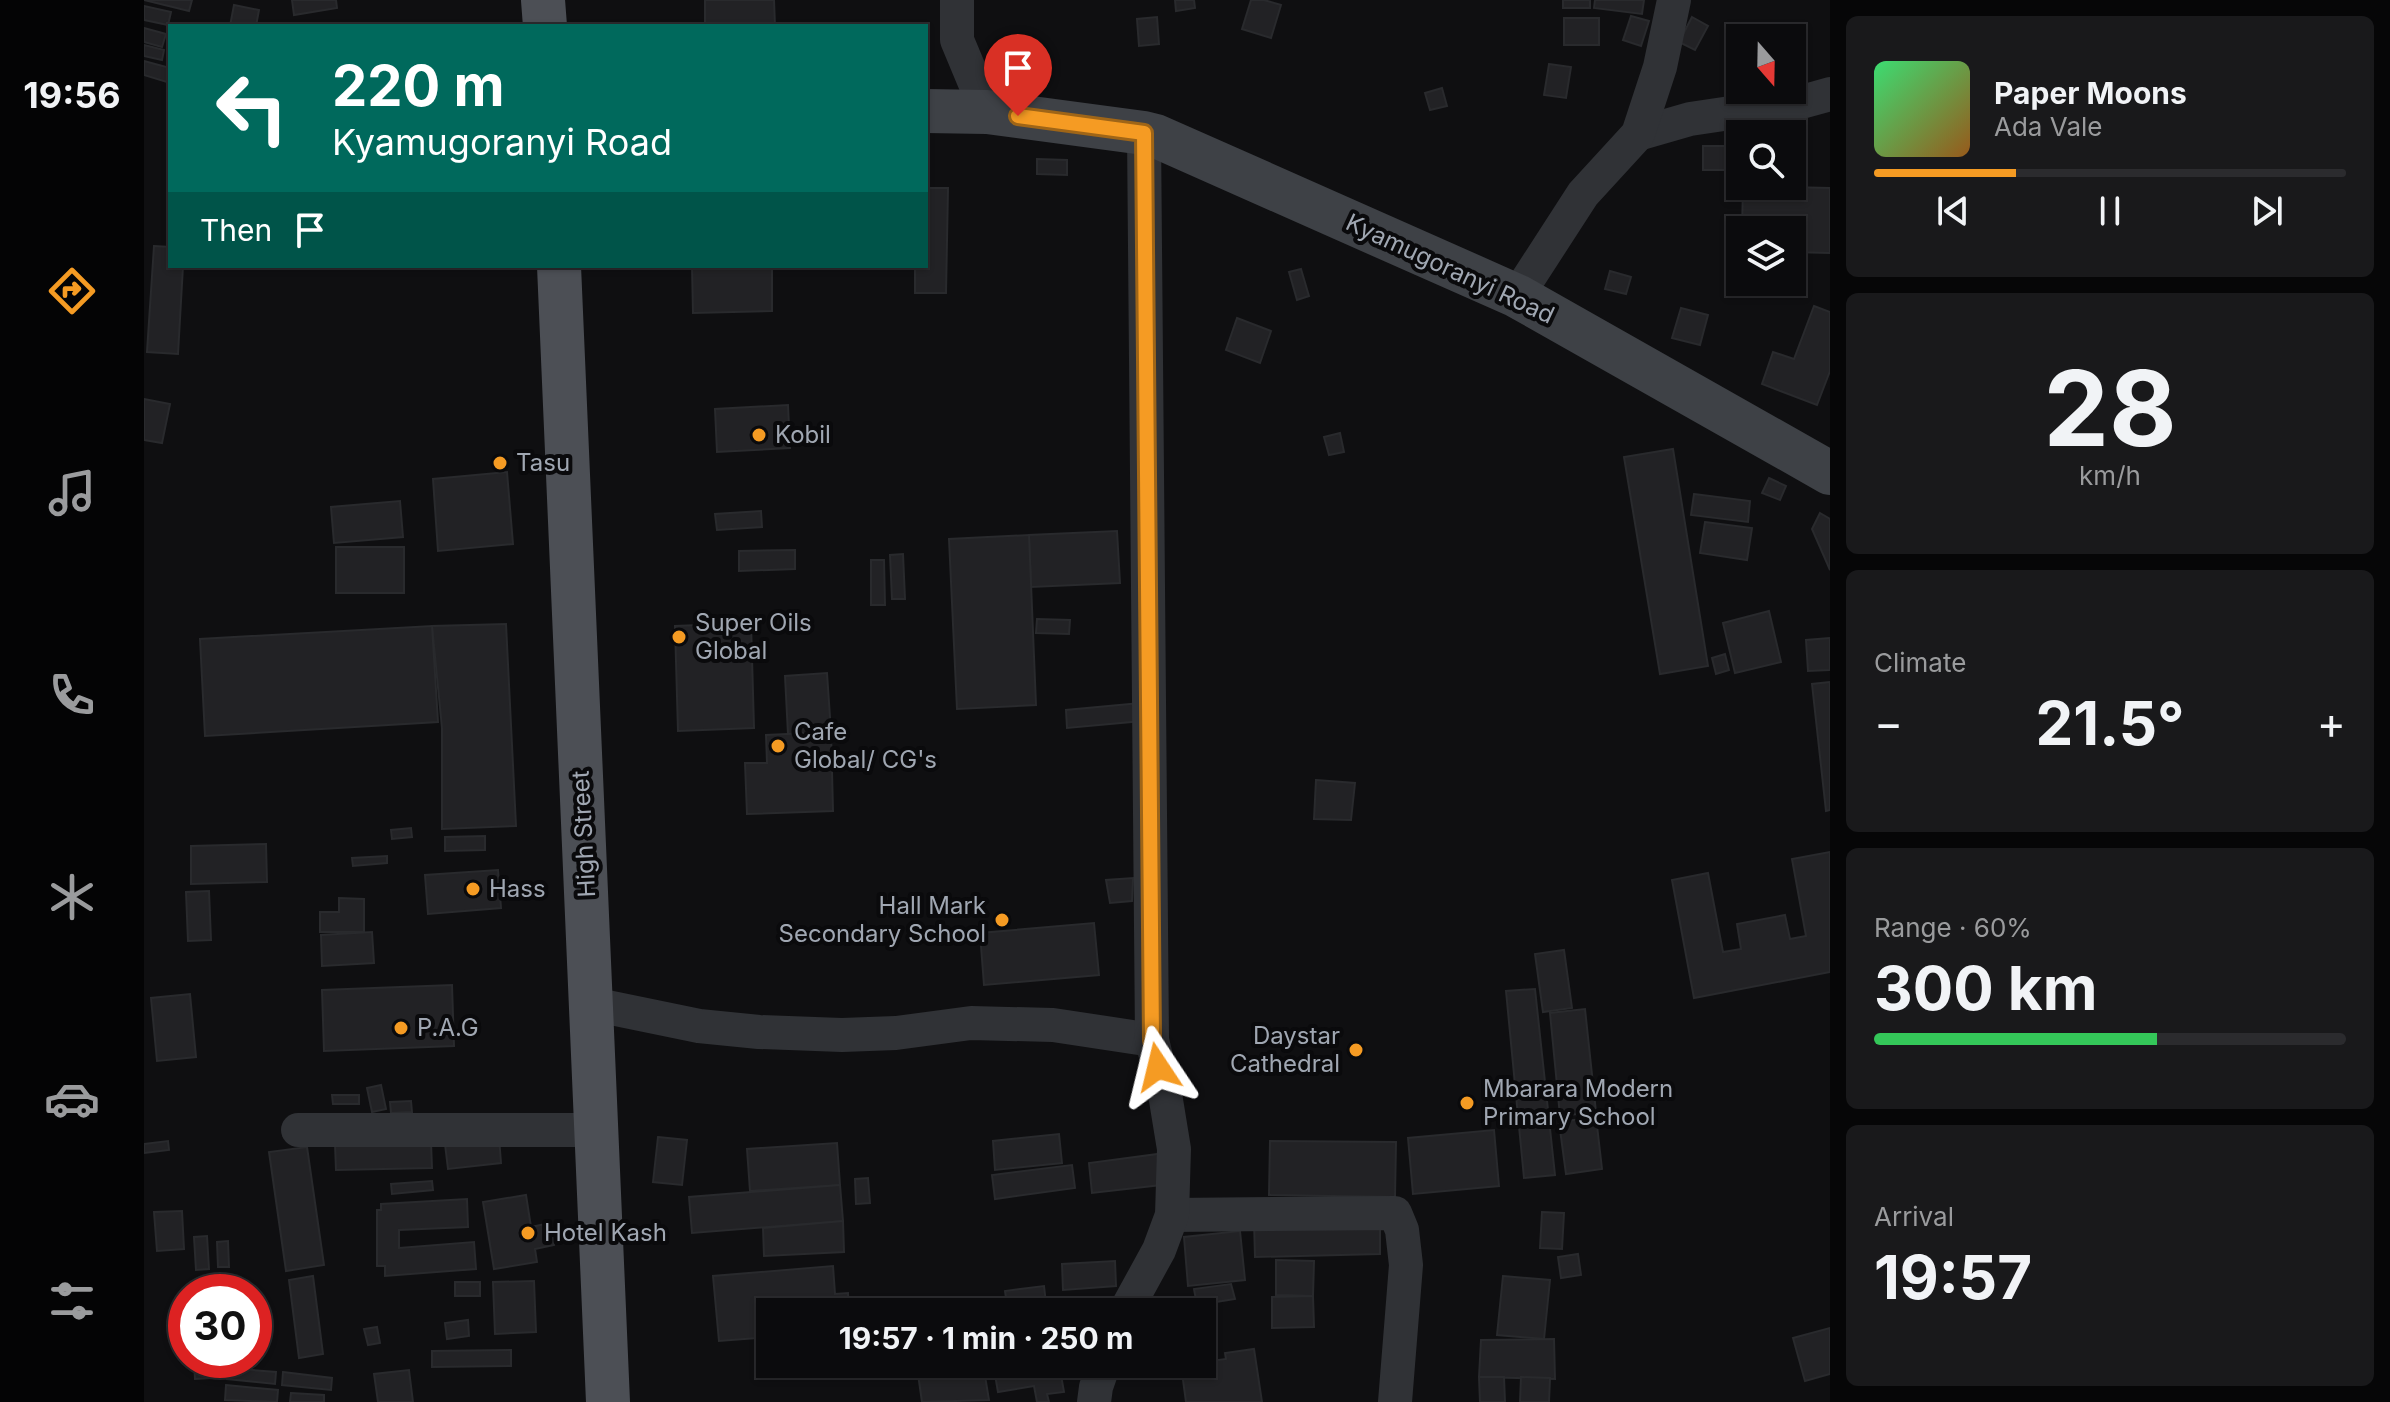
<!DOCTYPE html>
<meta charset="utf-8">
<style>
body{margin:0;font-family:Inter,sans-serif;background:#19191b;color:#f1f3f6;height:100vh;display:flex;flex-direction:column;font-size:30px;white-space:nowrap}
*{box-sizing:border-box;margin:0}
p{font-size:26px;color:#9a9b9d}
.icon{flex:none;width:44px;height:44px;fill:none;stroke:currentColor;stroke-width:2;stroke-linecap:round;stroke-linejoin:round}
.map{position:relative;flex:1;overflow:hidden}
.drawer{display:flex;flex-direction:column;gap:16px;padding:16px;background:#060607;width:560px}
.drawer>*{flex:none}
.top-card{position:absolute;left:24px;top:24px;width:760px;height:244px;border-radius:0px;box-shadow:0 2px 6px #0004,0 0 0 2px #2b2b2e;background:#00695c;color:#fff;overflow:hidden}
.needle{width:52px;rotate:160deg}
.buttons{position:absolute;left:1582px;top:24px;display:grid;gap:16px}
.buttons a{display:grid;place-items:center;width:80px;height:80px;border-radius:0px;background:#0b0b0d;box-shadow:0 2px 6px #0004,0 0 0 2px #2b2b2e;font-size:40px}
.speed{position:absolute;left:24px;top:1274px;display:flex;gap:16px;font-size:40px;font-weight:700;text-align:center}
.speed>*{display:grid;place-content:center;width:104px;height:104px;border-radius:50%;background:#0b0b0d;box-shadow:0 2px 6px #0004,0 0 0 2px #2b2b2e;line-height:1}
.speed .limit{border:12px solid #d22;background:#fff;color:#111}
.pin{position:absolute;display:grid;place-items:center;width:68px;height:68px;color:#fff;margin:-82px -34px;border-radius:50% 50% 50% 0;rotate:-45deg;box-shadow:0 0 8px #0007}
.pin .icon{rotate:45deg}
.me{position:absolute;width:88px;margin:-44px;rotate:350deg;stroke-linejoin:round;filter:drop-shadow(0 0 6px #0008)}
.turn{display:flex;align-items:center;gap:28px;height:168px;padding:0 32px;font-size:36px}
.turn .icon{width:104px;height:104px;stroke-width:2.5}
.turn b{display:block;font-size:56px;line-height:68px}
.then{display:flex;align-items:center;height:76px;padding:0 32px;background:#0003;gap:16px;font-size:30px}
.big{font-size:60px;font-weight:700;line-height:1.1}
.drawer .card{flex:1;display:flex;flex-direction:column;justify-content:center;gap:12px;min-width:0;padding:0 28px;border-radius:12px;background:#19191b}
.drawer .dial{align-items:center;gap:0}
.dial b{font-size:104px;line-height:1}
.song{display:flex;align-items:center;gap:24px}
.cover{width:96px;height:96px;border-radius:12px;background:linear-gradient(135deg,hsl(140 70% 55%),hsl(30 70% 35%))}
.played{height:8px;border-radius:4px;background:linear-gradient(90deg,#f59b23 30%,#2b2b2e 30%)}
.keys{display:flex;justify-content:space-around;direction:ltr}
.heat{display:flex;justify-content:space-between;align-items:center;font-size:44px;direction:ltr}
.charge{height:12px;border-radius:6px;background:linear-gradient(90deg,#34c759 60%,#2b2b2e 0)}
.trip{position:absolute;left:612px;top:1298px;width:460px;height:80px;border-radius:0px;background:#0b0b0d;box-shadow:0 2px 6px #0004,0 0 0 2px #2b2b2e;font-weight:700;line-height:80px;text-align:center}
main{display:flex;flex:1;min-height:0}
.menu{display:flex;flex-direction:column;width:144px;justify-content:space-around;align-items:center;background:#040405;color:#9a9b9d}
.menu .icon{width:56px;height:56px}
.menu .on{color:#f59b23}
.menu b{font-size:36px;color:#f1f3f6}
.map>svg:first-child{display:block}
.building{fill:#222225;stroke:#292a2d;stroke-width:2}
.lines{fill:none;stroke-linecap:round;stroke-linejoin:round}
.street{stroke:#303236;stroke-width:34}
.secondary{stroke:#3e4146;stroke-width:44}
.primary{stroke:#4c4f55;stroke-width:44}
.route-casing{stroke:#9f6517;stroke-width:20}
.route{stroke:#f59b23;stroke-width:14}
.poi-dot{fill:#f59b23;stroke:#0a0a0c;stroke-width:3}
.labels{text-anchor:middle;stroke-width:8;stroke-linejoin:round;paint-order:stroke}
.street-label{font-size:24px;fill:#a0a7b2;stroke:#0a0a0c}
.poi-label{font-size:24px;fill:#a0a7b2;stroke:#0a0a0c;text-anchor:start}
</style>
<main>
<nav class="menu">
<b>19:56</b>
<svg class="icon on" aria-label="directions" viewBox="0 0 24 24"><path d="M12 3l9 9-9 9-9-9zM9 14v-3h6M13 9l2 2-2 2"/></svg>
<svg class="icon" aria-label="music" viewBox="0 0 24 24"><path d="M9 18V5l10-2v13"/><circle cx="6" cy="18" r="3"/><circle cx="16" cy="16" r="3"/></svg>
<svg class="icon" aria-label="phone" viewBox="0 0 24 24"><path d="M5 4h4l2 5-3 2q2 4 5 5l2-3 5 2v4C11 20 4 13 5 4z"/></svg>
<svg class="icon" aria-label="climate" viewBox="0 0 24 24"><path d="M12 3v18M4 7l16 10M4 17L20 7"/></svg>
<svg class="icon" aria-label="car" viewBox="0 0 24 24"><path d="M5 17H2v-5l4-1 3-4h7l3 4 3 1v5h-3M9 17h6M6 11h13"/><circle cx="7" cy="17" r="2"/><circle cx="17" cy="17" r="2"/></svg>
<svg class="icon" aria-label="filters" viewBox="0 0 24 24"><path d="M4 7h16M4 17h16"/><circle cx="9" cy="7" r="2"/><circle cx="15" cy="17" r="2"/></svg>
</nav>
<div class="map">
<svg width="1686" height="1402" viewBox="0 0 1686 1402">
<rect width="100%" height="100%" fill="#0f0f11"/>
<g class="building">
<path d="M0,0h48l-3,11z"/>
<path d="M148,0h44l1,8 -43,7z"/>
<path d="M561,0h69l1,26h-70z"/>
<path d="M1031,0h19l1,8 -19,3z"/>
<path d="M1107,0h13l17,5 -10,33 -29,-9z"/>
<rect x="1419" y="0" width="27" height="8"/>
<path d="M1451,0h49l-2,14 -48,-6z"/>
<path d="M90,5l25,5 -3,16h-26z"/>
<path d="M0,6l27,6 -3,13 -24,-5z"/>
<path d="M1487,16l18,5 -8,25 -18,-6z"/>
<path d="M1013,17l2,27 -20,2 -2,-27z"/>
<path d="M1548,17l16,9 -13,24 -16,-8z"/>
<rect x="1420" y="18" width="35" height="27"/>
<path d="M0,28l22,6 -4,13 -18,-5z"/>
<path d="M0,45l20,5 -2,10 -18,-4z"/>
<path d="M0,61l26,7v15l-26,-8z"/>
<path d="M1405,64l22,3 -5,31 -22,-3z"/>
<path d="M1298,88l5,18 -17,4 -5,-17z"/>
<path d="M1559,146h30l-1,24h-29z"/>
<path d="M893,159l30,1v15l-30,-1z"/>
<path d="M1599,186l87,2v65l-38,-1v-22h-50z"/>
<path d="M782,188h22l-2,105h-31v-27h11z"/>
<path d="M10,246l16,1v19h13l-5,88 -31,-2z"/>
<path d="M548,266h80v45l-79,2z"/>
<path d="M1157,269l8,27 -12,4 -8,-28z"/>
<path d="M1466,271l21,6 -5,17 -21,-5z"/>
<path d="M1670,306l16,6v59l-13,34 -55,-21 11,-32 21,7z"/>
<path d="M1537,308l27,7 -8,30 -28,-7z"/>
<path d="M1093,318l34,13 -11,32 -34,-13z"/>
<path d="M0,399l26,5 -8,39 -18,-3z"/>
<path d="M644,405l2,43 -73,4 -2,-43z"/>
<path d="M1196,433l4,19 -15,3 -5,-18z"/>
<path d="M1529,449l35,217 -48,8 -36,-217z"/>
<path d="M363,472l6,72 -75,7 -5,-72z"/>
<path d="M1625,478l17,8 -6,14 -18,-7z"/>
<path d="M1550,494l56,7 -2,21 -57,-7z"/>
<path d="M256,501l3,36 -69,6 -3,-36z"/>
<path d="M617,511l1,16 -45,3 -2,-16z"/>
<path d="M1676,513l10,6v51l-18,-41z"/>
<path d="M1561,522l47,6 -5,32 -47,-7z"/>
<path d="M973,531l3,52 -89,4 -2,-52z"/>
<path d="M885,535l7,170 -79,4 -8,-170z"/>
<rect x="192" y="547" width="68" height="46"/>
<path d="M651,550v19l-56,2v-20z"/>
<path d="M759,554l2,45h-13l-2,-44z"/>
<path d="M727,560h13l1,45h-14z"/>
<path d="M1625,611l12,51 -46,11 -12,-50z"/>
<path d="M893,619l33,1 -1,14 -33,-1z"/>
<path d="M607,623l3,105 -76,3 -3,-105z"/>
<path d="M362,624l10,202 -74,3v-101l-10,-102z"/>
<path d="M288,626l6,96 -233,14 -5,-97z"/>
<path d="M1686,638v32l-22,1 -2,-31z"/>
<path d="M1581,654l4,16 -13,4 -4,-16z"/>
<path d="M683,673l4,59 -43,2 -3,-58z"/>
<path d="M1686,682v128l-4,1 -14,-127z"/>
<path d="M996,703l2,18 -75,7 -1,-18z"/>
<path d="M687,732l2,79 -86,3 -2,-51h22l-1,-28z"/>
<path d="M1172,780l39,3 -4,37 -37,-1z"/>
<path d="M267,828l1,9 -20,2 -1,-9z"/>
<path d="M341,836v14l-40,1v-14z"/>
<path d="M122,844l1,38 -76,2v-38z"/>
<path d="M1686,852v120l-136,26 -22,-118 36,-7 15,79 18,-3 -4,-25 48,-9 5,24 16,-3 -14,-77z"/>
<path d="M243,856v7l-34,3 -1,-8z"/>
<path d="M354,870l3,38 -73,6 -3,-39z"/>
<path d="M989,878l-1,23 -22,2 -4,-23z"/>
<path d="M65,891l2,49 -23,1 -2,-49z"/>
<path d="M195,898l25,1v33h-44v-20h19z"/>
<path d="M950,923l5,52 -115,10 -4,-52z"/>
<path d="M228,932l2,31 -52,3 -1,-31z"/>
<path d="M1420,950l8,58 -29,4 -8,-58z"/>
<path d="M308,985l2,61 -130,5 -2,-61z"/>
<path d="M1391,989l20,186 -31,3 -18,-187z"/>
<path d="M46,994l6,63 -39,4 -6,-63z"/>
<path d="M1441,1009l11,103 -36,4 -10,-103z"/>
<path d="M237,1085l5,24 -14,3 -5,-24z"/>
<path d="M188,1095h27v9h-26z"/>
<path d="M267,1101l1,11 -21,1 -1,-11z"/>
<path d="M1452,1117l6,52 -36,5 -7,-52z"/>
<path d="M1350,1130l5,56 -86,8 -5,-56z"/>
<path d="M915,1134l3,29 -67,7 -2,-29z"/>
<path d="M355,1137l2,26 -53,6 -3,-25z"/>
<path d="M514,1137l29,3 -5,45 -29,-3z"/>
<path d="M24,1141l1,9 -25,3v-9z"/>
<path d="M1126,1141l126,1 -1,55 -126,-2z"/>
<path d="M287,1142l1,26 -96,2 -1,-26z"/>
<path d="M693,1143l3,42 -90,6 -3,-42z"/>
<path d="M163,1147l17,118 -38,6 -17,-119z"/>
<path d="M1014,1154l3,31 -69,8 -3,-30z"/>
<path d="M928,1165l3,23 -80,11 -3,-24z"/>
<path d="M724,1178l2,25 -14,1 -1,-25z"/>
<path d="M288,1181l1,9 -41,4 -1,-10z"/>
<path d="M696,1185l3,36 -151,12 -3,-36z"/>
<path d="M382,1195l5,32 19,-4 4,22 -19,4 2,13 -43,7 -11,-67z"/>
<path d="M323,1199l1,28 -69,3v18l75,-6 2,27 -91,7v-10h-8v-56h4v-6z"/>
<path d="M38,1211l2,38 -27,2 -3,-39z"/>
<path d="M1398,1212l22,1 -2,36 -22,-1z"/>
<path d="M1236,1218v36l-125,3 -1,-36z"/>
<path d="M699,1221l1,31 -80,4 -1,-28z"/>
<path d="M1096,1231l5,49 -57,6 -4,-49z"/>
<path d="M63,1236l2,33 -13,1 -2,-33z"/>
<path d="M84,1241l1,26h-11l-1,-25z"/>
<path d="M1434,1254l3,21 -20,3 -3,-21z"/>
<path d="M1132,1260l38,1 -1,35 -37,-1z"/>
<path d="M971,1261l1,25 -53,4 -1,-26z"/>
<path d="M689,1266l2,28 13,-1 1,19h-79v25l-51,4 -6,-65z"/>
<path d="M169,1276l10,78 -24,4 -10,-78z"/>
<path d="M1359,1276l47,4 -6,59 -47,-4z"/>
<path d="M73,1277l13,1v14h-13z"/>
<path d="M390,1281l2,51 -41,2 -2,-52z"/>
<rect x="311" y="1282" width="25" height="14"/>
<path d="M1087,1284l4,15 -38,6 -3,-16z"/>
<path d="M900,1286l3,26h-39l-3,-21z"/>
<path d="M1169,1296l1,31 -42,1v-31z"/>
<path d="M324,1320l1,16 -22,3 -2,-16z"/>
<path d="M233,1327l3,16 -12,2 -4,-16z"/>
<path d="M1686,1328v46l-25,7 -12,-43z"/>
<path d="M1410,1339l1,40 -76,-2 2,-37z"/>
<path d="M1110,1349l8,53h-76l-5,-37 45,-6 -1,-6z"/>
<path d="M367,1350v16l-79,1v-16z"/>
<path d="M50,1360h17l1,18 -17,1z"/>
<path d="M839,1364l6,36 -67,2 -4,-28z"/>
<path d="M880,1364h35l5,28 -17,2 2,8h-12l-3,-16 -36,6 -4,-23z"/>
<path d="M84,1368l48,4 -1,12 -48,-5z"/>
<path d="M265,1370l4,32h-35l-4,-28z"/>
<path d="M139,1372l49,6 -1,12 -49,-5z"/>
<path d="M1335,1377h25l1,25h-25z"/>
<path d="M1377,1377l29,1 -1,24h-29z"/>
<path d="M82,1385l52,5 -1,12 -52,-2z"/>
<path d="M147,1393l33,2v7h-34z"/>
</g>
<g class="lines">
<g class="street">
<path d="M813,0v40l30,72"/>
<path d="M1494,134l52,-15 108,-16 32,-9"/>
<path d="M1373,296l66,-102 55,-60 22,-67 14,-67"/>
<path d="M448,1004l107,22 60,6 83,3 54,-2 75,-10 82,2 99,15"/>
<path d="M154,1130h298"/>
<path d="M1028,1215l223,-2 7,17 4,35 -11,137"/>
<path d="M981,1312l34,-62 13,-35 2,-66 -9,-55 -13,-54 -8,-907"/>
<path d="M950,1402l2,-15 8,-23"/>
</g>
<path class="secondary" d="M782,111l61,1 157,21 12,3 361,160 313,177"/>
<g class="primary">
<path d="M399,0l2,26"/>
<path d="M415,266l49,1136"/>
</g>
</g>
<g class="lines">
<g class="route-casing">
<path id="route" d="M874,116l126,17 8,907 6,27"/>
</g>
<use href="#route" class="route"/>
</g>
<g class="poi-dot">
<circle cx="615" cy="435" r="8"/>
<circle cx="356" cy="463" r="8"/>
<circle cx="535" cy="637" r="8"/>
<circle cx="634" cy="746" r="8"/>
<circle cx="329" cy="889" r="8"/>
<circle cx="858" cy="920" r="8"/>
<circle cx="257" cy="1028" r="8"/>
<circle cx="1212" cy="1050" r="8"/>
<circle cx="1323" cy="1103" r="8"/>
<circle cx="384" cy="1233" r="8"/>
</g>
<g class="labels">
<g class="street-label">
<text transform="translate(1306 269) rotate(25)" y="8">Kyamugoranyi Road</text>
<text transform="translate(440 834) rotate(-93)" y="8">High Street</text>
</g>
<g class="poi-label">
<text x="631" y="443">Kobil</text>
<text x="372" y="471">Tasu</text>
<text x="551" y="631">Super Oils<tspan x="551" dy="28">Global</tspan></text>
<text x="650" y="740">Cafe<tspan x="650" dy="28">Global/ CG's</tspan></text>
<text x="345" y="897">Hass</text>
<text x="842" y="914" text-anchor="end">Hall Mark<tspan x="842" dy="28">Secondary School</tspan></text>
<text x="273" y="1036">P.A.G</text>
<text x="1196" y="1044" text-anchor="end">Daystar<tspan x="1196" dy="28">Cathedral</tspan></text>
<text x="1339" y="1097">Mbarara Modern<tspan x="1339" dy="28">Primary School</tspan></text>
<text x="400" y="1241">Hotel Kash</text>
</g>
</g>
</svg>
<div class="buttons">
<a><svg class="needle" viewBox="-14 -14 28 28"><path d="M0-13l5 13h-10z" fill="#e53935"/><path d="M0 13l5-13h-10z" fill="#9a9b9d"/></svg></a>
<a><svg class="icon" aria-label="search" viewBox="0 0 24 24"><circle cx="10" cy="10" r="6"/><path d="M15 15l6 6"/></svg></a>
<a><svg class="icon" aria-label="layers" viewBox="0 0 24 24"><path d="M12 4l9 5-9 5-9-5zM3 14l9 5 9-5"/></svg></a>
</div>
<div class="speed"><div class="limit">30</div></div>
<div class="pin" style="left:874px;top:116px;background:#d93025"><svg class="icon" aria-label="arrive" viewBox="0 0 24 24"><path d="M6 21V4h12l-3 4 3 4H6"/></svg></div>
<svg class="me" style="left:1014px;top:1067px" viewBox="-20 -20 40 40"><path d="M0-17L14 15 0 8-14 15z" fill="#f59b23" stroke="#fff" stroke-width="4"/></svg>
<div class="trip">19:57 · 1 min · 250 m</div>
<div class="top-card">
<div class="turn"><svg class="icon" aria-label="left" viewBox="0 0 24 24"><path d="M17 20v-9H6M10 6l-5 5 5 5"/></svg><div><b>220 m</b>Kyamugoranyi Road</div></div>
<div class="then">Then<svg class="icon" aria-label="arrive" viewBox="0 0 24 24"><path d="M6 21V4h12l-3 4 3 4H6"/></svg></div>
</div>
</div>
<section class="drawer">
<div class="card">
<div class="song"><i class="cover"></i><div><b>Paper Moons</b><p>Ada Vale</p></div></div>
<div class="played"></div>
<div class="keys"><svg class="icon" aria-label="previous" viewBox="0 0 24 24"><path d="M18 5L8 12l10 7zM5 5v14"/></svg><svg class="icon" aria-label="pause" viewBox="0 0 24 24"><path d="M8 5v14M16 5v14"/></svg><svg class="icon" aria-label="next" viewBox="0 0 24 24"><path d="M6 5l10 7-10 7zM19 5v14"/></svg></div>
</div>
<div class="card dial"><b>28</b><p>km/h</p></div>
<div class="card"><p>Climate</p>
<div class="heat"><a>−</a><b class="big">21.5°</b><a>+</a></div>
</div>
<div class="card"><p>Range · 60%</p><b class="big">300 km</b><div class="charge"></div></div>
<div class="card"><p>Arrival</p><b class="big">19:57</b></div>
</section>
</main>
